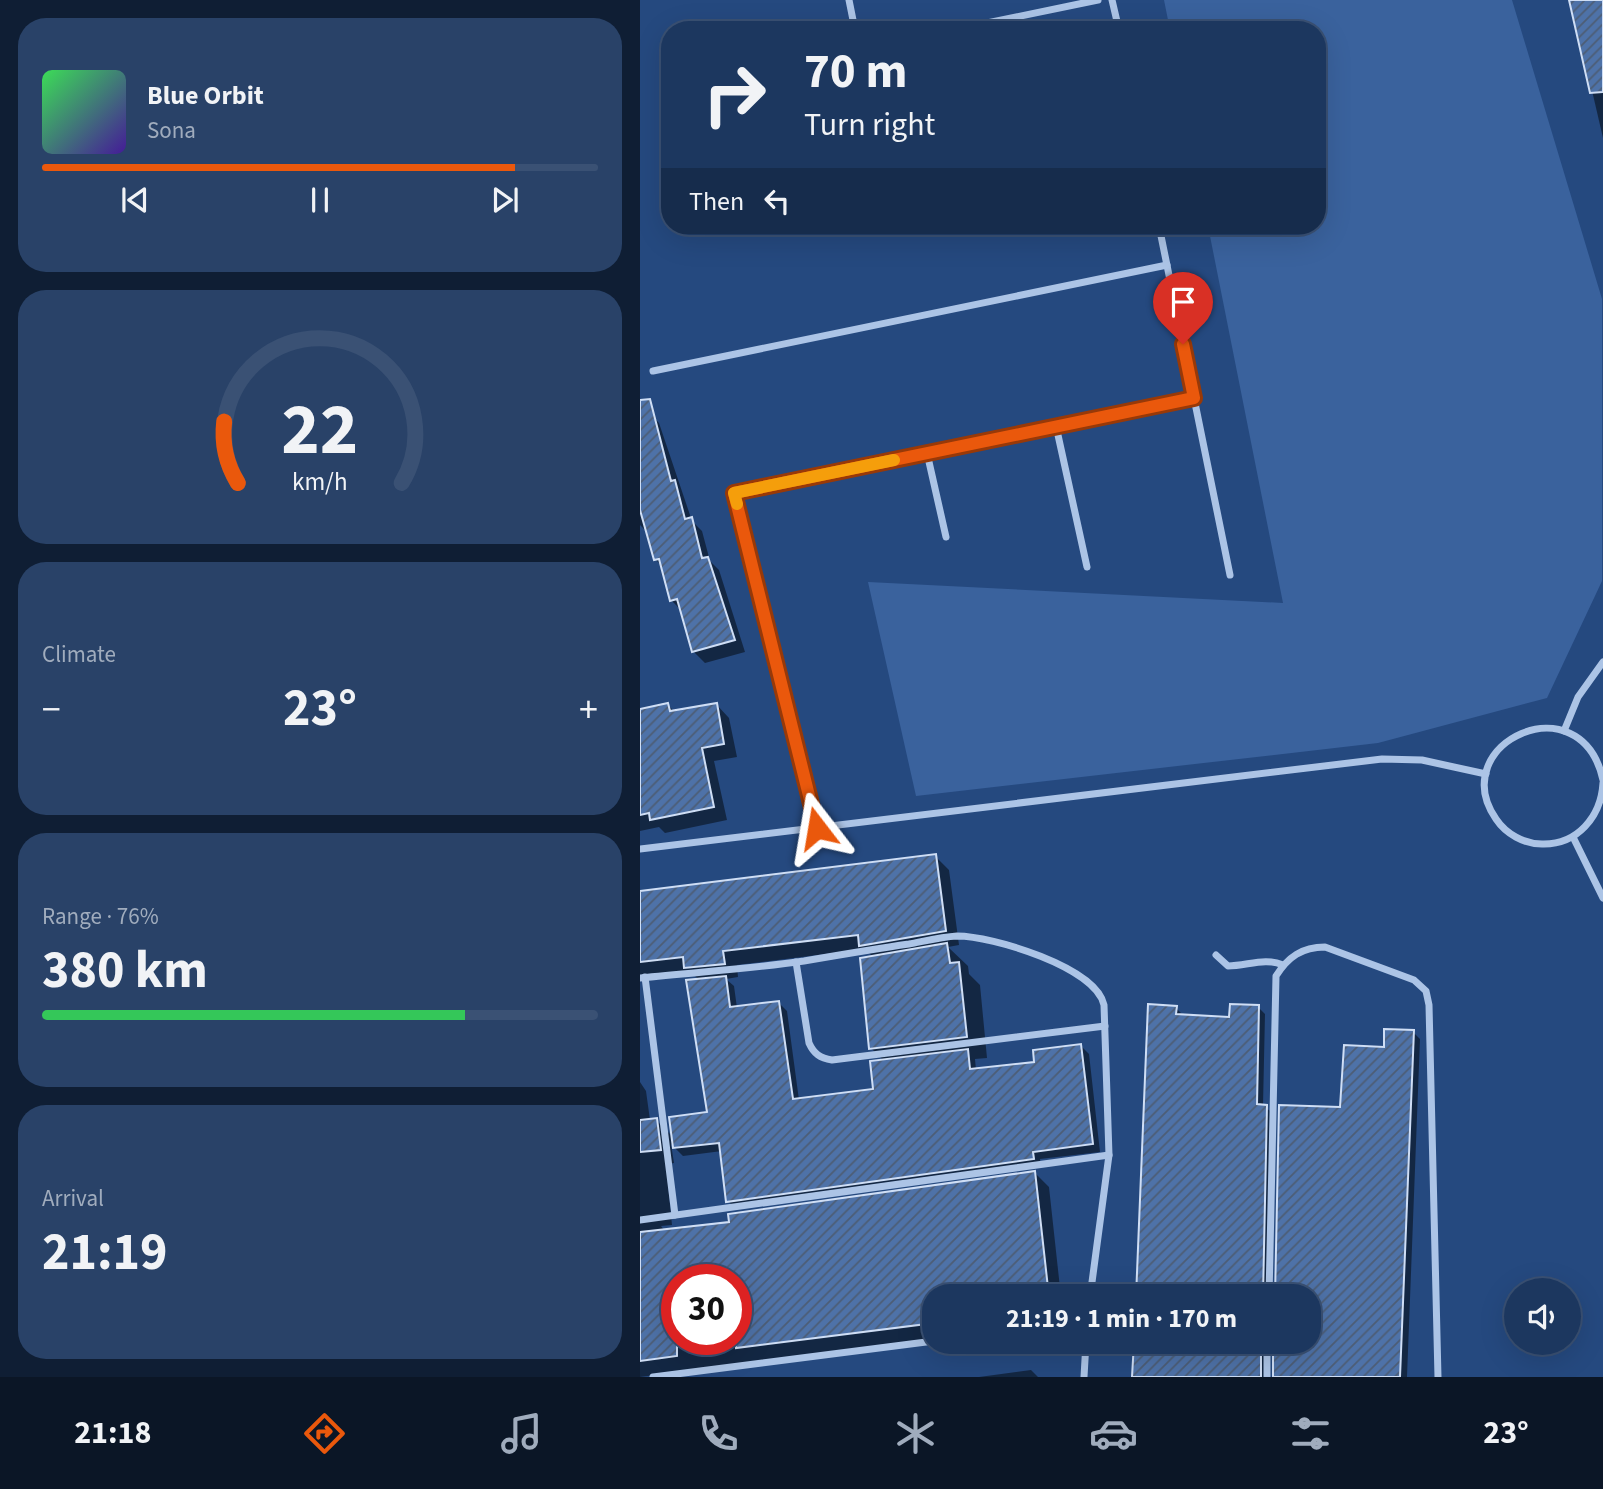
<!DOCTYPE html>
<meta charset="utf-8">
<style>
body{margin:0;font-family:"Source Sans 3",sans-serif;background:#294268;color:#f1f3f6;height:100vh;display:flex;flex-direction:column;font-size:26px;white-space:nowrap}
*{box-sizing:border-box;margin:0}
p{font-size:23px;color:#a0acbd}
.icon{flex:none;width:38px;height:38px;fill:none;stroke:currentColor;stroke-width:2;stroke-linecap:round;stroke-linejoin:round}
.map{position:relative;flex:1;overflow:hidden}
.side{display:flex;flex-direction:column;gap:18px;padding:18px;background:#0f1e34;width:640px}
.side>*{flex:none}
.hud{position:absolute;left:21px;top:21px;width:665px;height:214px;border-radius:28px;box-shadow:0 7px 28px #0002,0 0 0 2px #3a5174;background:#1c375f;color:#f1f3f6;overflow:hidden}
.tools{position:absolute;left:864px;top:1278px;display:grid;gap:14px}
.tools a{display:grid;place-items:center;width:77px;height:77px;border-radius:50%;background:#1c375f;box-shadow:0 7px 28px #0002,0 0 0 2px #3a5174;font-size:35px}
.speed{position:absolute;left:21px;top:1264px;display:flex;gap:14px;font-size:35px;font-weight:700;text-align:center}
.speed>*{display:grid;place-content:center;width:91px;height:91px;border-radius:50%;background:#1c375f;box-shadow:0 7px 28px #0002,0 0 0 2px #3a5174;line-height:1}
.speed .limit{border:10px solid #d22;background:#fff;color:#111}
.pin{position:absolute;display:grid;place-items:center;width:60px;height:60px;color:#fff;margin:-72px -30px;border-radius:50% 50% 50% 0;rotate:-45deg;box-shadow:0 0 7px #0007}
.pin .icon{rotate:45deg}
.me{position:absolute;width:77px;margin:-38px;rotate:346deg;stroke-linejoin:round;filter:drop-shadow(0 0 5px #0008)}
.turn{display:flex;align-items:center;gap:24px;height:147px;padding:0 28px;font-size:32px}
.turn .icon{width:91px;height:91px;stroke-width:2.5}
.turn b{display:block;font-size:49px;line-height:60px}
.then{display:flex;align-items:center;height:66px;padding:0 28px;background:#0003;gap:14px;font-size:26px}
.big{font-size:52px;font-weight:700;line-height:1.1}
.side .tile{flex:1;display:flex;flex-direction:column;justify-content:center;gap:10px;min-width:0;padding:0 24px;border-radius:28px;background:#294268}
.side .dial{align-items:center;gap:0}
.dial svg{height:182px;overflow:visible;fill:none;stroke:#3a5174;stroke-width:7;stroke-linecap:round;text-anchor:middle}
.dial text{fill:#f1f3f6;stroke:none}
.song{display:flex;align-items:center;gap:21px}
.cover{width:84px;height:84px;border-radius:10px;background:linear-gradient(135deg,hsl(130 70% 55%),hsl(260 70% 35%))}
.played{height:7px;border-radius:4px;background:linear-gradient(90deg,#ea580c 85%,#3a5174 85%)}
.keys{display:flex;justify-content:space-around;direction:ltr}
.heat{display:flex;justify-content:space-between;align-items:center;font-size:38px;direction:ltr}
.charge{height:10px;border-radius:5px;background:linear-gradient(90deg,#34c759 76%,#3a5174 0)}
.trip{position:absolute;left:282px;top:1284px;width:399px;height:70px;border-radius:28px;background:#1c375f;box-shadow:0 7px 28px #0002,0 0 0 2px #3a5174;font-weight:700;line-height:70px;text-align:center}
.dock{display:flex;height:112px;justify-content:space-around;align-items:center;background:#0b1626;color:#a0acbd}
.dock .icon{width:49px;height:49px}
.dock .selected{color:#ea580c}
.dock b{font-size:32px;color:#f1f3f6}
main{display:flex;flex:1;min-height:0}
.map>svg:first-child{display:block}
.grass{fill:#3a629d}
.shadow{fill:#0007;fill-rule:evenodd}
.building{fill:url(#building-hatch);stroke:#cfdef5;stroke-width:2}
.lines{fill:none;stroke-linecap:round;stroke-linejoin:round}
.street{stroke:#acc4e6;stroke-width:7}
.route-casing{stroke:#983908;stroke-width:18}
.route{stroke:#ea580c;stroke-width:12}
.slow{stroke:#f59e0b;stroke-width:12}
</style>
<main>
<section class="side">
<div class="tile">
<div class="song"><i class="cover"></i><div><b>Blue Orbit</b><p>Sona</p></div></div>
<div class="played"></div>
<div class="keys"><svg class="icon" aria-label="previous" viewBox="0 0 24 24"><path d="M18 5L8 12l10 7zM5 5v14"/></svg><svg class="icon" aria-label="pause" viewBox="0 0 24 24"><path d="M8 5v14M16 5v14"/></svg><svg class="icon" aria-label="next" viewBox="0 0 24 24"><path d="M6 5l10 7-10 7zM19 5v14"/></svg></div>
</div>
<div class="tile dial"><svg viewBox="0 0 100 80">
<path d="M14 69A42 42 0 1 1 86 69"/>
<path d="M14 69A42 42 0 0 1 8 42" stroke="#ea580c"/>
<text x="50" y="56" font-size="32" font-weight="700">22</text>
<text x="50" y="72" font-size="11">km/h</text>
</svg></div>
<div class="tile"><p>Climate</p>
<div class="heat"><a>−</a><b class="big">23°</b><a>+</a></div>
</div>
<div class="tile"><p>Range · 76%</p><b class="big">380 km</b><div class="charge"></div></div>
<div class="tile"><p>Arrival</p><b class="big">21:19</b></div>
</section>
<div class="map">
<svg width="963" height="1377" viewBox="0 0 963 1377">
<defs>
<pattern id="building-hatch" width="6" height="6" patternUnits="userSpaceOnUse" patternTransform="scale(1.75)"><rect width="6" height="6" fill="#4e72a8"/><path d="M-1 1l2-2M0 6l6-6M5 7l2-2" fill="none" stroke="#4d5d75"/></pattern>
</defs>
<rect width="100%" height="100%" fill="#25497f"/>
<path class="grass" d="M524,0h348l90,299v282l-55,117 -169,45 -462,53 -48,-214 415,21 -75,-377h109v-196h-147z"/>
<g class="shadow">
<path d="M931,0h32v138z"/>
<path d="M8,411l11,12 33,98 10,10 8,30 9,9 26,82 -40,11 -12,-12 -11,-40 -11,-11 -8,-33 -8,-8 -7,-26 -8,-8v-112z"/>
<path d="M76,704l13,14 8,39 -23,4 13,59 -62,13 -6,-6 -19,4v-121l28,-5 7,7z"/>
<path d="M295,856l14,14 10,75 -11,2 20,19 1,8 11,11 7,73 -12,1 1,11 60,-7 45,-17 8,8 11,98 -60,7 1,8 -305,42 -8,-8 -6,-50 -39,5 -12,-12 3,19 -8,1 6,61 -11,1 4,5 66,-8 304,-50 14,14 12,110h-127v42l-294,38v-295l6,9 4,29h6l17,17 36,-23 -10,-134 -8,-8 -51,6v-85zM225,949l8,8 -2,91 13,13 -9,30 -76,9 -12,-89 -9,-9 -41,6 -3,-22 -8,-7 12,-2 -1,-12zM37,1279h59v60h-59z"/>
<path d="M618,1007l7,7 -2,92 10,7 -4,184h-132l39,-289 7,7 48,4z"/>
<path d="M773,1032l7,7 -13,338h-132l33,-35 34,-233 43,-61z"/>
<path d="M495,1342h140l-8,6v29h-133z"/>
<path d="M391,1370l7,7h-59z"/>
</g>
<g class="building">
<path d="M929,0h34v92l-13,1z"/>
<path d="M10,399l21,82 4,-1 10,39 7,-2 10,41 6,-1 27,83 -43,12 -15,-53 -7,2 -11,-42 -5,1 -14,-50v-110z"/>
<path d="M28,703l2,8 47,-8 7,41 -22,4 12,59 -64,13 -1,-7 -9,2v-106z"/>
<path d="M296,854l10,77 -87,15 -1,-11 -135,16 2,13 -41,4 -1,-11 -43,5v-71z"/>
<path d="M307,943l3,20 9,-1 8,75 -98,12 -9,-91z"/>
<path d="M86,976l4,31 49,-6 14,98 80,-10 -3,-28 98,-12 2,20 64,-7 -1,-12 48,-6 12,100 -60,8 1,7 -308,43 -7,-59 -46,5 -4,-31 38,-5 -21,-132z"/>
<path d="M508,1004l29,2 -1,8 53,3 1,-13 29,1 -2,99 10,1 -4,192h-127z"/>
<path d="M744,1029l30,1 -14,347h-127v-35h35v-45h-33l4,-192 61,2 4,-62 40,2z"/>
<path d="M17,1118l4,32 -21,2v-32z"/>
<path d="M395,1171l14,126h-115v26l-198,25v-69h-59v77l-37,5v-129l89,-10 -1,-8z"/>
<path d="M494,1342h127v35h-129z"/>
</g>
<g class="lines">
<g class="street">
<path d="M209,0l6,30"/>
<path d="M472,0l7,30"/>
<path d="M313,30l145,-30"/>
<path d="M519,226l71,349"/>
<path d="M13,371l514,-106"/>
<path d="M416,426l31,141"/>
<path d="M287,453l19,84"/>
<path d="M924,731l14,-34 25,-35"/>
<path d="M963,780c-22,-100 -159,-37 -107,39 10,15 28,25 46,25 35,1 59,-27 61,-61"/>
<path d="M177,828l-82,-335 459,-95"/>
<path d="M933,837l30,61"/>
<path d="M0,849l742,-90 40,1 64,14"/>
<path d="M576,955l12,11c19,0 37,-9 55,-1"/>
<path d="M156,962l13,81c5,11 11,15 23,17l273,-34"/>
<path d="M5,977l30,238"/>
<path d="M0,978c55,-6 110,-9 164,-17 35,-6 70,-12 105,-17 16,-3 32,-7 48,-8 35,0 139,31 147,69l5,150 -19,142"/>
<path d="M0,1220l469,-65"/>
<path d="M629,1297l7,-321c12,-19 26,-29 49,-29l89,33 12,11 3,14 9,372"/>
<path d="M13,1377l281,-36"/>
<path d="M444,1377l2,-35"/>
<path d="M627,1377v-35"/>
</g>
</g>
<g class="lines">
<g class="route-casing">
<path id="route" d="M177,828l-83,-335 460,-95 -11,-54"/>
</g>
<use href="#route" class="route"/>
<path class="slow" d="M97,504l-3,-11 160,-33"/>
</g>
</svg>
<div class="tools">
<a><svg class="icon" aria-label="sound" viewBox="0 0 24 24"><path d="M4 9h4l5-4v14l-5-4H4zM17 9q2 3 0 6"/></svg></a>
</div>
<div class="speed"><div class="limit">30</div></div>
<div class="pin" style="left:543px;top:344px;background:#d93025"><svg class="icon" aria-label="arrive" viewBox="0 0 24 24"><path d="M6 21V4h12l-3 4 3 4H6"/></svg></div>
<svg class="me" style="left:177px;top:828px" viewBox="-20 -20 40 40"><path d="M0-17L14 15 0 8-14 15z" fill="#ea580c" stroke="#fff" stroke-width="4"/></svg>
<div class="trip">21:19 · 1 min · 170 m</div>
<div class="hud">
<div class="turn"><svg class="icon" aria-label="right" viewBox="0 0 24 24"><path d="M7 20v-9h11M14 6l5 5-5 5"/></svg><div><b>70 m</b>Turn right</div></div>
<div class="then">Then<svg class="icon" aria-label="left" viewBox="0 0 24 24"><path d="M17 20v-9H6M10 6l-5 5 5 5"/></svg></div>
</div>
</div>
</main>
<nav class="dock">
<b>21:18</b>
<svg class="icon selected" aria-label="directions" viewBox="0 0 24 24"><path d="M12 3l9 9-9 9-9-9zM9 14v-3h6M13 9l2 2-2 2"/></svg>
<svg class="icon" aria-label="music" viewBox="0 0 24 24"><path d="M9 18V5l10-2v13"/><circle cx="6" cy="18" r="3"/><circle cx="16" cy="16" r="3"/></svg>
<svg class="icon" aria-label="phone" viewBox="0 0 24 24"><path d="M5 4h4l2 5-3 2q2 4 5 5l2-3 5 2v4C11 20 4 13 5 4z"/></svg>
<svg class="icon" aria-label="climate" viewBox="0 0 24 24"><path d="M12 3v18M4 7l16 10M4 17L20 7"/></svg>
<svg class="icon" aria-label="car" viewBox="0 0 24 24"><path d="M5 17H2v-5l4-1 3-4h7l3 4 3 1v5h-3M9 17h6M6 11h13"/><circle cx="7" cy="17" r="2"/><circle cx="17" cy="17" r="2"/></svg>
<svg class="icon" aria-label="filters" viewBox="0 0 24 24"><path d="M4 7h16M4 17h16"/><circle cx="9" cy="7" r="2"/><circle cx="15" cy="17" r="2"/></svg>
<b>23°</b>
</nav>
